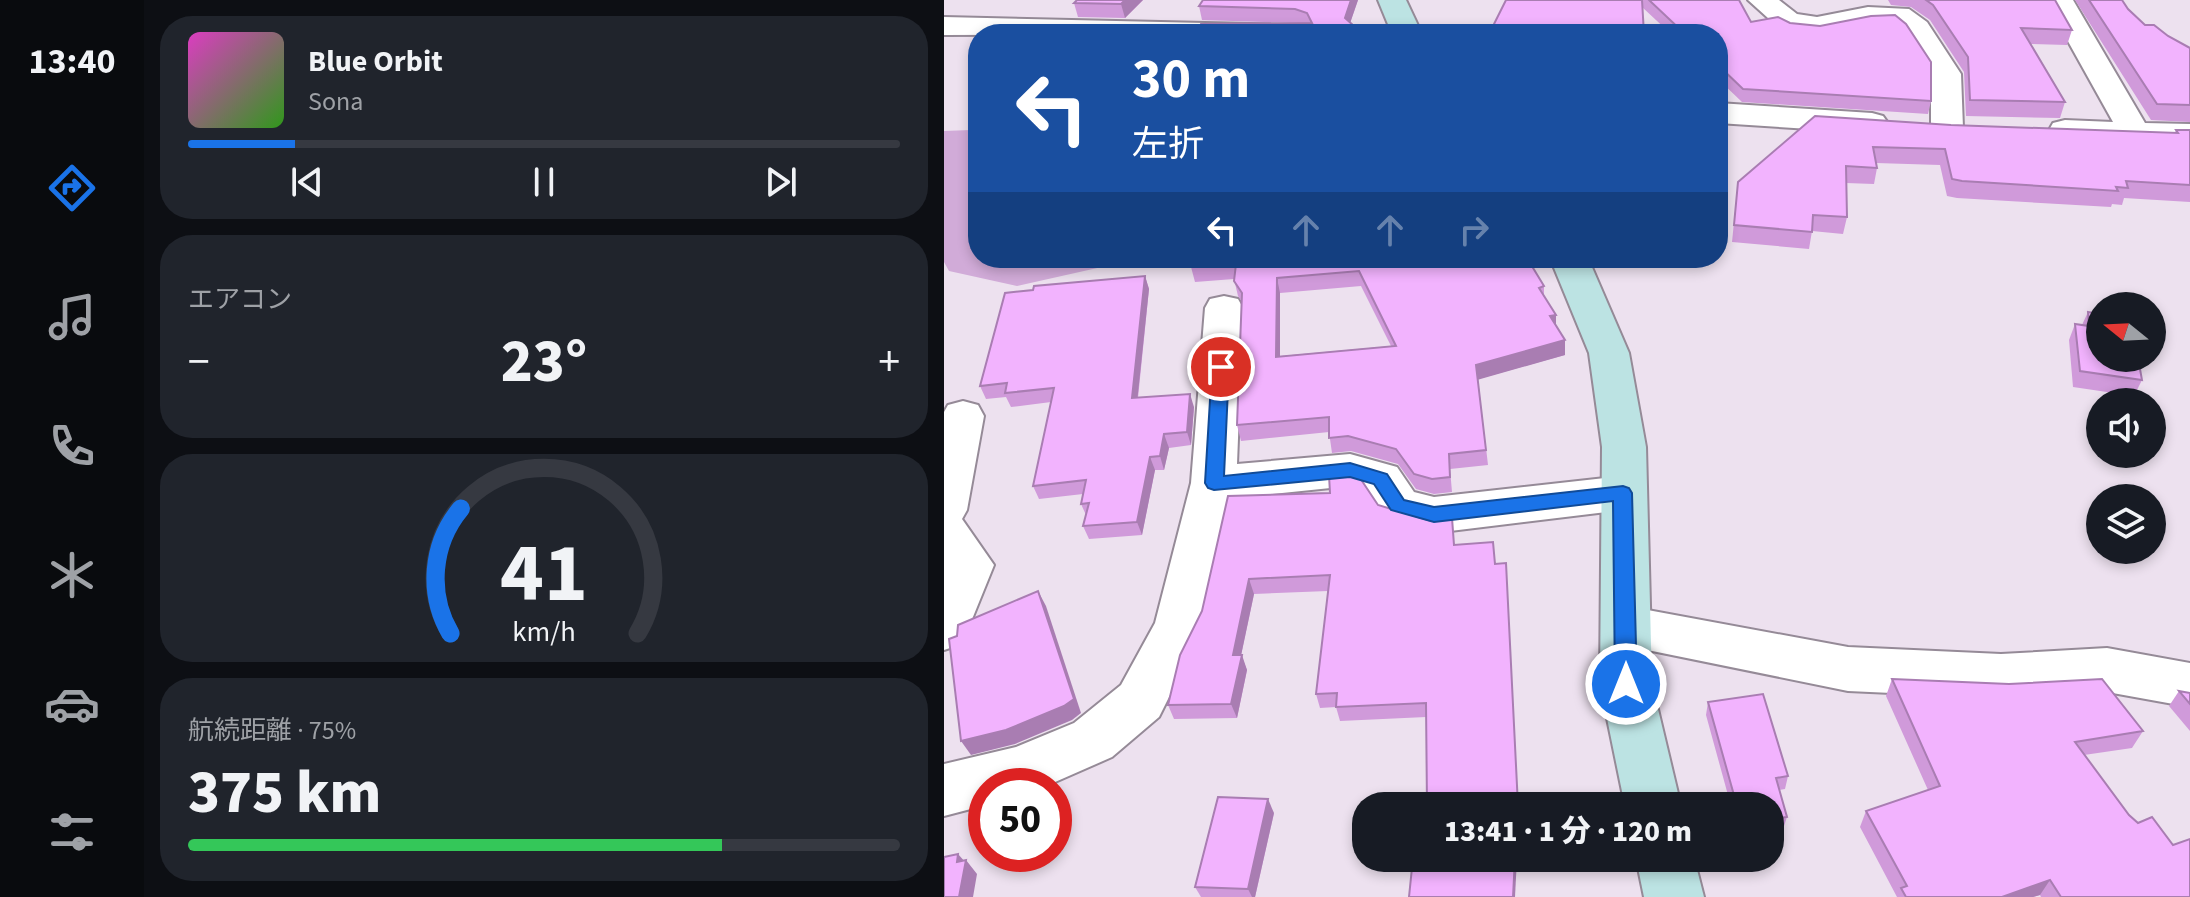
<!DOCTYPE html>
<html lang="ja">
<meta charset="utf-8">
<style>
body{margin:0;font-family:"Source Sans 3","Noto Sans JP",sans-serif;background:#20242c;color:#f1f3f6;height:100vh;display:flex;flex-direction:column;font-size:30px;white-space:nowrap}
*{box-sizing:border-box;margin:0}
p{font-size:26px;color:#9ea1a6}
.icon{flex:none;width:44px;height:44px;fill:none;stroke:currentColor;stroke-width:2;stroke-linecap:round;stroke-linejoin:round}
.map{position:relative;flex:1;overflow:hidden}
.side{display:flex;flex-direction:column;gap:16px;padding:16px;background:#0d0f14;width:800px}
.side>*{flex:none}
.top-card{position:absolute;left:24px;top:24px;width:760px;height:244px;border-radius:32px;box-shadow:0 4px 12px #0003;background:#1a4fa0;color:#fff;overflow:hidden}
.needle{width:52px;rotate:288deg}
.controls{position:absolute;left:1142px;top:292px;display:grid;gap:16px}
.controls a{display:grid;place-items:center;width:80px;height:80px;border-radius:50%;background:#171b24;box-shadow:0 4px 12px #0003;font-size:40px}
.speed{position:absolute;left:24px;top:768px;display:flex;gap:16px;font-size:40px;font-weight:700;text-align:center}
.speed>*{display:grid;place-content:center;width:104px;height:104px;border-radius:50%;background:#171b24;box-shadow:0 4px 12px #0003;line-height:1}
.speed .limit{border:12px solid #d22;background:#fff;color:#111}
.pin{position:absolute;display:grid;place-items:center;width:68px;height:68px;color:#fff;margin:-34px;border:4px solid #fff;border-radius:50%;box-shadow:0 2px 8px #0007}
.me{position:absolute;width:88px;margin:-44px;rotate:0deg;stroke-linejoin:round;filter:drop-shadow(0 0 6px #0008)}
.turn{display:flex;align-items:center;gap:28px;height:168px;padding:0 32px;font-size:36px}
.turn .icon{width:104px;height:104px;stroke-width:2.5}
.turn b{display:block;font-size:56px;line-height:68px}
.lanes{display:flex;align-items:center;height:76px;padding:0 32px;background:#0003;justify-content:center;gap:40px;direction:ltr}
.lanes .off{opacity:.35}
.big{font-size:60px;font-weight:800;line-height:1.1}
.side .widget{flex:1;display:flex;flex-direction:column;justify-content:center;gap:12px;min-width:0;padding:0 28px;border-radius:32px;background:#20242c}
.side .dial{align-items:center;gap:0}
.dial svg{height:208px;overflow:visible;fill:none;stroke:#363941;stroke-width:7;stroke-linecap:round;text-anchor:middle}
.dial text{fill:#f1f3f6;stroke:none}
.song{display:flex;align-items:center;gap:24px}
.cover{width:96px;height:96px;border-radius:12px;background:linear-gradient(135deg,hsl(310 70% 55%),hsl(110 70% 35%))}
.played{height:8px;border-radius:4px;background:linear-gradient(90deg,#1a73e8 15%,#363941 15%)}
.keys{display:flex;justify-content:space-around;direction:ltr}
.heat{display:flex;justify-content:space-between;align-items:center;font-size:44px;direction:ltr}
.charge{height:12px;border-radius:6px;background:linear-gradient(90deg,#34c759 75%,#363941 0)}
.trip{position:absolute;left:408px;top:792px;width:432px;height:80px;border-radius:32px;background:#171b24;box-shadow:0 4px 12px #0003;font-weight:800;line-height:80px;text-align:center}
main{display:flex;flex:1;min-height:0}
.tabs{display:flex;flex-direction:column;width:144px;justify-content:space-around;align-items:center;background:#090b0e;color:#9ea1a6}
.tabs .icon{width:56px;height:56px}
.tabs .current{color:#1a73e8}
.tabs b{font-size:36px;color:#f1f3f6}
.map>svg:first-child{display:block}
.green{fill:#d1abd8}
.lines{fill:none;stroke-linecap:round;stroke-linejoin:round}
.minor-casing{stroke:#958a97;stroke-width:4}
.secondary-casing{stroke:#958a97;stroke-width:4}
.minor{fill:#fff;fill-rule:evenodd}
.secondary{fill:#bce3e3;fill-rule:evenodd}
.wall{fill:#d09ada;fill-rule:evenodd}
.shaded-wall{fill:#a97db2}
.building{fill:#f2b3fe;stroke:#a97db2;stroke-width:2;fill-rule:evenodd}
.route{fill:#1a73e8;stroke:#114b97;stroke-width:2}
</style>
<main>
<nav class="tabs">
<b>13:40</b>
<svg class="icon current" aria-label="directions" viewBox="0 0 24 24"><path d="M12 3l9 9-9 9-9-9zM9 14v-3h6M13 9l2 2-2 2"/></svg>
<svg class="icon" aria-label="music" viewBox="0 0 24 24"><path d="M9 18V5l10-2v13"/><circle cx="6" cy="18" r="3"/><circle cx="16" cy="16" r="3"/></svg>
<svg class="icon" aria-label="phone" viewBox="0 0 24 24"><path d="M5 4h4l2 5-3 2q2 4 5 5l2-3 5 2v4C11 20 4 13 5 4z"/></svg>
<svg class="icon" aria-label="climate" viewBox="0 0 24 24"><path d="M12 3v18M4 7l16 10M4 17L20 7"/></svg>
<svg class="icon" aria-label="car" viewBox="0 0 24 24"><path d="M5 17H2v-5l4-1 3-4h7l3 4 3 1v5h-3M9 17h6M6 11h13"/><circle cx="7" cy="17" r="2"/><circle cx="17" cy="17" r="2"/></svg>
<svg class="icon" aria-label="filters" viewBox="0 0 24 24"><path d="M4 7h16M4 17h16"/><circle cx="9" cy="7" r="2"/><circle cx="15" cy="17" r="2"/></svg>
</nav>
<section class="side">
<div class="widget">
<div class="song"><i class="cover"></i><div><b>Blue Orbit</b><p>Sona</p></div></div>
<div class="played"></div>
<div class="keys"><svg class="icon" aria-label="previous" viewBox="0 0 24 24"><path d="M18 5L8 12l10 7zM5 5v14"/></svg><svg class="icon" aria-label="pause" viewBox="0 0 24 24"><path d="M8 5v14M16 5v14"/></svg><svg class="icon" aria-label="next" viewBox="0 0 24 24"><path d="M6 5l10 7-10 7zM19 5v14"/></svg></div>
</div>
<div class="widget"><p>エアコン</p>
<div class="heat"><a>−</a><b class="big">23°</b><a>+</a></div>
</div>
<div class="widget dial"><svg viewBox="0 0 100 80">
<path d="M14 69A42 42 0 1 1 86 69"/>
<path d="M14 69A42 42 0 0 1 18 21" stroke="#1a73e8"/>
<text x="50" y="56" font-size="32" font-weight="700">41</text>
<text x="50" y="72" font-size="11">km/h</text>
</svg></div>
<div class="widget"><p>航続距離 · 75%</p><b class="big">375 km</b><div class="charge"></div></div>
</section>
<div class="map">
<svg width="1246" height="897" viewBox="0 0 1246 897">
<rect width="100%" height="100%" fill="#ede1ef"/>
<path class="green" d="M34,126v132h164l-125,28 -68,-15 -5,-9v-131l27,-1z"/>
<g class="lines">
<g class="minor-casing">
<g id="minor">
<path d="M804,0h31l18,14 20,3 51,-10 41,2 18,13 34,52 2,54 -4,7 -12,3 -12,-3 -4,-7v-54l-25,-40 -13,-10 -25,1 -51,10 -39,-8z"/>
<path d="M1101,0h28l72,123 45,1v20l-137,-7 -4,-7 4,-7 12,-3 48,2z"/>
<path d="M0,17l353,8 10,3 5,6 -368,1z"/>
<path d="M774,103l154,10 11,3 5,7 -5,7 -11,3 -154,-10z"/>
<path d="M280,296l14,3 5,9 -6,156 113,-10 47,13 17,25 20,5 189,-21 16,5 7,12 -7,12 -16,5 -189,23 -52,-16 -17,-26 -15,-5 -117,12 -28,127 -46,92 -47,40 -66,29h-60v19l-42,11v-52l72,-17 58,-24 47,-38 34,-62 36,-140 14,-175 5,-9z"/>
<path d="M19,401l15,4 6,11 -17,94 -5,9 32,46 -32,79 -18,6v-238l4,-7z"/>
<path d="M682,606l222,41 153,7 106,-6 83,15v44l-83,-15 -106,6 -153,-7 -240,-49 -7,-15 7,-15z"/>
</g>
</g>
<g class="secondary-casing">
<g id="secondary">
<path d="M434,0h28l16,34h-30z"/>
<path d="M606,258h38l41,95 17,94 6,237 29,122h-56l-25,-122 2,-237 -13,-94z"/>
<path d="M692,858h58l10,39h-60z"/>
</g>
</g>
<use href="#minor" class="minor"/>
<use href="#secondary" class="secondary"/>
</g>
<g class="wall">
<path d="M133,0h66l-18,18 -47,-1 -4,-14z"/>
<path d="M259,0h155l-8,23h-51l-97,-3 -3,-14z"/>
<path d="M562,0h233l12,22 180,79 -3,13 -186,-12 -24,-23v-45h-47l-29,-27z"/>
<path d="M944,0h167l17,30 -5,15 -37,-1 35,58 -5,16 -94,-2 -2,-44 -34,-52 -19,-13 -20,-2z"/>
<path d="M1131,0h47l6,9 17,16 45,23v74l-39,-2z"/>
<path d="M1007,125l224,8 1,-3h14v72l-66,-4 -2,7 -10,-1 -1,3 -154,-9 -10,-2 -7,-31 -64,-2 1,5 -3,16 -28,-1 1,34 -4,17 -31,-3 -3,18 -77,-7 6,-60z"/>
<path d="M249,258l351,28v10l12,19v12l9,28 -87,24 10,86 -38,4 2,23 -18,2 -18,-5 -18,-25 -47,-13 -19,2 -3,-21 -88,9 -4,-16 5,-123 -4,-6 -4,-17 -39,3 -4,-15zM417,286l30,60 -111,10v-63z"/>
<path d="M201,276l4,13 -11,109 56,9 -3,38 -22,3 -5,22h-9l-13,65 -53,4 -6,-13 3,-11 -5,-11 2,-10 -44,5 -6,-13 18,-84 -40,5 -5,-10 -20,2 -6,-13z"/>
<path d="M1144,312l54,68 -8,16 -61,-9 -4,-47 6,-16 7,1z"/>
<path d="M284,496l150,9 53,16 -5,196 -86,4 -4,-14 -16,1 -4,-14 12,-103 -74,3 -13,61 6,15 -10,48 -63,1 -6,-14 34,-94z"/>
<path d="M948,679l251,52 -11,17 -48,7 106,142h-149l-1,-2 -7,2h-136l-37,-70 6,-16 62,-21 -42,-94z"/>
<path d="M1235,691l11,2v38l-21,-25z"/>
<path d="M764,702l80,74 -3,13 -6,1 8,27 -4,12 -13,2v-25h-39l-25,-91z"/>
<path d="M330,813l-19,84h-54l-6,-10z"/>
</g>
<g class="shaded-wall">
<path d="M181,0h18l-18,18 -4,-14z"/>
<path d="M407,0h7l-11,32 -2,-14z"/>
<path d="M201,276l4,13 -13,123 -4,-14z"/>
<path d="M333,278l3,15v79l-4,-15z"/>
<path d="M612,315v15l-6,-14z"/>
<path d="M621,340v15l-88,25 -1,-15z"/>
<path d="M246,394l4,13 -3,38 -4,-13z"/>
<path d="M220,434l5,14 -5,22 -4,-14z"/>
<path d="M206,457l5,13 -13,65 -5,-13z"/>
<path d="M305,579l5,15 -16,76 -5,-15z"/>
<path d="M94,591l8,15 35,107 -9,7 -57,24 -44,11 -10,-14z"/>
<path d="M298,655l5,15 -10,48 -6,-14z"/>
<path d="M324,799l6,14 -19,84h-3l-4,-8z"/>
<path d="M14,854l8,9v-3l11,14 -4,23h-14l-2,-35z"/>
<path d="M571,858h2l-2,39h-2z"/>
<path d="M1106,880l-10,15 -7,2h-31z"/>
</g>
<g class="building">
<path d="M133,0h48l-4,4 -47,-1z"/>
<path d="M259,0h148l-6,18 18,16h-167l5,-10 111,-1 -5,-10 -12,-4 -96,-3z"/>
<path d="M562,0h136l2,34h-155z"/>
<path d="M705,0h90l12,22 27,-5 12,6 30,3 51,-10 24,-1 11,9 25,38v39l-188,-12 -25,-24v-31h-33z"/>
<path d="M982,0h129l17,30 -51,-2 44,74 -95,-2 -2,-43 -35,-52z"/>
<path d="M1145,0h33l6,9 17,16h9l14,11 22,12v57l-33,-1z"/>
<path d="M871,116l136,9 227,8 -2,-3h14v55l-64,-4 2,7 -12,-1 2,4 -156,-10 -10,-2 -7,-30 -72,-2 4,21 -31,-2 1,51 -34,-2 -1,17 -78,-7 4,-43z"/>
<path d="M249,258h334l17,28 -5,2 17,27 -6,1 15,24 -89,25 10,85 -37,4 1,23 -18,2 -18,-5 -18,-25 -48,-13 -19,2v-21l-92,8 5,-132 -8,-12 2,-17 -45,3zM415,271l37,75 -120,11 1,-79z"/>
<path d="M201,276l-13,122 58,-4 -3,38 -23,2 -4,22 -10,1 -13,65 -54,4 6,-23 -8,1 5,-24 -53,6 21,-98 -49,5 2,-10 -27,3 25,-93 28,-3 1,-4z"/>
<path d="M1144,312l12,2v44h38l4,22 -62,-9 -5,-47 14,2z"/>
<path d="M403,474l13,4 18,27 53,16 21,-3 2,27 39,-3 2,22 11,-1 12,243h-91l-1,-103 -90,4 1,-14 -21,1 14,-119 -81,4 -16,76h9l-11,49 -63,1 12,-50 22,-44 26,-115 102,-3 -1,-18z"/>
<path d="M94,591l36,108 -10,7 -58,24 -45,11 -12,-102 8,-3 1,-11z"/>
<path d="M948,679l117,5 93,-5 41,52 -68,11 54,73 9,8 14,-6 21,28 17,-6v58h-129l-11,-17 -48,17h-96l-5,-9 6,-2 -41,-75 74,-25z"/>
<path d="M1235,691l11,2v11z"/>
<path d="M819,694l25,82 -12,2 11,39 -17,2v-13h-33l-29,-104z"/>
<path d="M274,797l50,2 -20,90 -53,-2z"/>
<path d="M14,854l-1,8 9,-2 -7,37h-15v-40z"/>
<path d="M469,858h102l-2,39h-104z"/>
</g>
<path class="route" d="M277,361l8,6 -5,109 126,-13 37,11 17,26 30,7 189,-21 6,2 3,5 5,191 -3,7 -8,3 -8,-3 -3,-7 -2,-183 -179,21 -43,-12 -17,-26 -24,-7 -136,13 -6,-2 -3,-5 7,-116z"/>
</svg>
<div class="controls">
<a><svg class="needle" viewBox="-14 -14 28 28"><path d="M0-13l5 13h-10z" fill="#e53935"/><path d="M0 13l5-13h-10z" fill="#9ea1a6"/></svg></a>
<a><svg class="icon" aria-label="sound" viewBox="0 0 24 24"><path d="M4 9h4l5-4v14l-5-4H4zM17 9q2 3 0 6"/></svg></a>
<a><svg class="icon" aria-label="layers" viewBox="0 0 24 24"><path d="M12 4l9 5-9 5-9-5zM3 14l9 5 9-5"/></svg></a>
</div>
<div class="speed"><div class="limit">50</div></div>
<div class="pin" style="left:277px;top:367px;background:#d93025"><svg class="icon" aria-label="arrive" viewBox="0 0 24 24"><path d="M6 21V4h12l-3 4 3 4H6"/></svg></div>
<svg class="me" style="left:682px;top:684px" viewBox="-20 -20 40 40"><circle r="17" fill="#1a73e8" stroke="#fff" stroke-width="3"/><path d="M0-11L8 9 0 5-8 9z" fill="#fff"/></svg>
<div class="trip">13:41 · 1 分 · 120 m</div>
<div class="top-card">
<div class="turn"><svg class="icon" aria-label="left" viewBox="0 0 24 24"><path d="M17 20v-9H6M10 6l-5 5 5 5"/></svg><div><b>30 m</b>左折</div></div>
<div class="lanes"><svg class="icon" aria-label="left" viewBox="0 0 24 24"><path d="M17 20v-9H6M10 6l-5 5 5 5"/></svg><svg class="icon off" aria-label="ahead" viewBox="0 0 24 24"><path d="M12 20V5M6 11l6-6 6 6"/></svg><svg class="icon off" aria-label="ahead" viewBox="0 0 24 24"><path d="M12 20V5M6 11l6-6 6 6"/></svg><svg class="icon off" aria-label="right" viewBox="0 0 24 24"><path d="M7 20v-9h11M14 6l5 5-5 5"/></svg></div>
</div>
</div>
</main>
